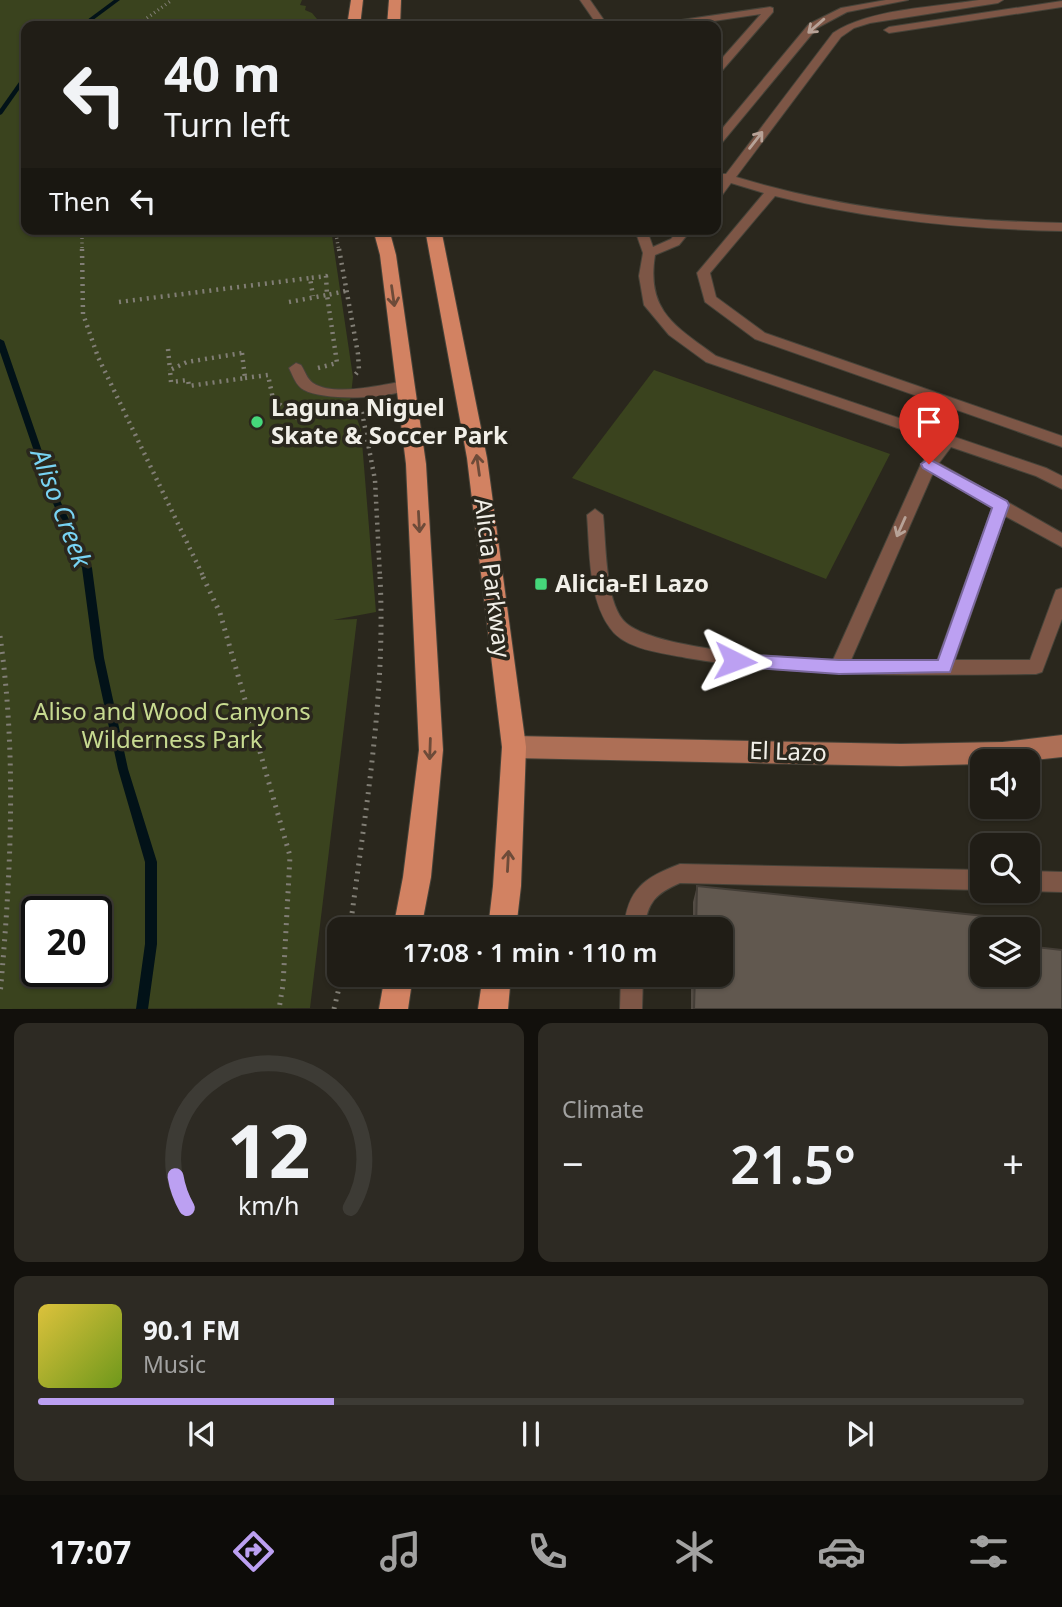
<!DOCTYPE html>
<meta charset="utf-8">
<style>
body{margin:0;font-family:"Noto Sans",sans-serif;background:#2d2a23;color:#f1f3f6;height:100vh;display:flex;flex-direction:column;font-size:26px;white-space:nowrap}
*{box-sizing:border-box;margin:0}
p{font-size:23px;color:#a2a2a1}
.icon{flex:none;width:38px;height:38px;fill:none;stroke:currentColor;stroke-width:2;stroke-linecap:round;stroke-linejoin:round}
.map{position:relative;height:1009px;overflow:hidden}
.side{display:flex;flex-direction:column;gap:14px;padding:14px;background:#12100c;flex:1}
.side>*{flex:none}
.guide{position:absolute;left:21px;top:21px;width:700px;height:214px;border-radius:14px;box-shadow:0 2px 5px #0004,0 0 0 2px #3d3b35;background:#201d16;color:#f1f3f6;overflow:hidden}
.controls{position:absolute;left:970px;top:749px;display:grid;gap:14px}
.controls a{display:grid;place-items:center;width:70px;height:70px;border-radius:14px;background:#201d16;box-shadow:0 2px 5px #0004,0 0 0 2px #3d3b35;font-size:35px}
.speed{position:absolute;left:21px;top:896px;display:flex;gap:14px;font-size:35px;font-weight:700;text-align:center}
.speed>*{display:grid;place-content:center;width:91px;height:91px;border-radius:50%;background:#201d16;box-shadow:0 2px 5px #0004,0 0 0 2px #3d3b35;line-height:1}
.speed .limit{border:4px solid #111;border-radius:10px;background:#fff;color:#111}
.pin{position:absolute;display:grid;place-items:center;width:60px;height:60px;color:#fff;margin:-72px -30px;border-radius:50% 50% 50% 0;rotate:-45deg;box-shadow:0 0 7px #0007}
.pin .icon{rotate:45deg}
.me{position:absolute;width:77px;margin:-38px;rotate:93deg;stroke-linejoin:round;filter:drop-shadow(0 0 5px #0008)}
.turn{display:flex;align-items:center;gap:24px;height:147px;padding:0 28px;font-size:32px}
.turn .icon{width:91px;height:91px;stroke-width:2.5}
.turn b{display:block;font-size:49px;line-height:60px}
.then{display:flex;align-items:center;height:66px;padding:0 28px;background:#0003;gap:14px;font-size:26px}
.big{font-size:52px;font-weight:600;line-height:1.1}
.side .tile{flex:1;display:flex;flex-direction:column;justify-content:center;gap:10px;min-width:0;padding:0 24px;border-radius:14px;background:#2d2a23}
.side .dial{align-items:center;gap:0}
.dial svg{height:182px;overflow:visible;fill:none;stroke:#3d3b35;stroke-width:7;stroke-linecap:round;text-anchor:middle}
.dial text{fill:#f1f3f6;stroke:none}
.song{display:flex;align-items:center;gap:21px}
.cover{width:84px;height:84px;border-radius:10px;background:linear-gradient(135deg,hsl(50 70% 55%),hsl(80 70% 35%))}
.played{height:7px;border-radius:4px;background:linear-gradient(90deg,#bca0f2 30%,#3d3b35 30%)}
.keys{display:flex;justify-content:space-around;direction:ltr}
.heat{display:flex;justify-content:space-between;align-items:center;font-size:38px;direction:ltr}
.side .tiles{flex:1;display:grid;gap:14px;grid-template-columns:1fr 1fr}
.tile:last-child{grid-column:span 2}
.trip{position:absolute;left:327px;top:917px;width:406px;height:70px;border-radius:14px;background:#201d16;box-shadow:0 2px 5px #0004,0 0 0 2px #3d3b35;font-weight:600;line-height:70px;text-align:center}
.menu{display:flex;height:112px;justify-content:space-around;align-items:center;background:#0d0c09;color:#a2a2a1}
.menu .icon{width:49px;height:49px}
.menu .selected{color:#bca0f2}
.menu b{font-size:32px;color:#f1f3f6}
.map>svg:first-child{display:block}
.green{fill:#3a431e;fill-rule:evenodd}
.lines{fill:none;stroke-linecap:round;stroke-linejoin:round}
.stream{fill:#021218;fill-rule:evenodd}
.lane-casing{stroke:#464339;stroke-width:2}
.secondary-casing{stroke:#464339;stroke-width:2}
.primary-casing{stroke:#464339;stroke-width:2}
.path-far2{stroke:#817e75;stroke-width:3.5;stroke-dasharray:1 3.5;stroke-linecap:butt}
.path-far1{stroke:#817e75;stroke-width:4.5;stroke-dasharray:2 5;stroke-linecap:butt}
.path{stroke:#817e75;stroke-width:5;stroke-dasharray:2 6;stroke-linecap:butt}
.lane{fill:#7d5646;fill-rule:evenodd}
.secondary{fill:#ad6f56;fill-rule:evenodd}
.primary{fill:#d28262;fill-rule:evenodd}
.wall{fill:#534c44}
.building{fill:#61584f;stroke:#443e37;stroke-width:2}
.oneway{stroke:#b7a297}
.oneway2{stroke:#6d4b39}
.route{fill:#bca0f2;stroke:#7a689d;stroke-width:2}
.poi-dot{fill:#45d77a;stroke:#2a271d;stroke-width:2.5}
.labels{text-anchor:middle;stroke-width:7;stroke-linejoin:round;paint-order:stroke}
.poi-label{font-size:24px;font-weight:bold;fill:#f1efe8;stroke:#2a271d;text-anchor:start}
.street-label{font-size:24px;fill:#f1efe8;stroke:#2a271d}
.park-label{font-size:24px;fill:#c7da90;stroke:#2a271d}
.water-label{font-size:26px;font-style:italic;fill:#78d3f3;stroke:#2a271d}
</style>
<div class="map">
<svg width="1062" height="1009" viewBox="0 0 1062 1009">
<rect width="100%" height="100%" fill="#2a271d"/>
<g class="green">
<path d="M0,0h302l-2,5 6,1 -1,4 7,3 5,6 -1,7h-290v203h305l22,148 -4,35 6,1 6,17 15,182 -43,8 24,-1 -47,389 -310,1zM37,912h59v59h-59z"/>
<path d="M654,370l236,84 -64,125 -254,-101z"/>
</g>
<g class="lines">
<g class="stream">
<path d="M114,0h6l-35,26h-6z"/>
<path d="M26,74v6l-24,34 -2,1v-6l24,-34z"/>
<path d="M0,339l4,2 52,151 36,76 12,90 24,111 29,93v82l-9,65h-12l9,-65v-82l-27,-93 -24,-111 -12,-90 -34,-76 -48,-140z"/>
</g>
<g class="lane-casing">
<g id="lane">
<path d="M580,0h10l18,26h-10z"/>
<path d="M886,0h22l-61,12 -30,16 -97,117 -4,1v-10l93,-112 32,-16z"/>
<path d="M979,0h24l-5,3 -128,20 -16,5 -13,9 -105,140c106,32 215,44 326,46v8c-97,-2 -193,-11 -287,-35l-65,77 6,24 49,36 297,103v11l-307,-108 -50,-37 -8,-29 67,-80 -33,-10 -11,15 -4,1v-12l5,-7 -5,-2v-4h10l107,-141c35,-24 103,-26 146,-33z"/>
<path d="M1062,1v6l-173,26 -5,-3 5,-3z"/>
<path d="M770,7l3,1v4l-53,61 -4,1v-9l45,-51 -81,12h-24l5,-3z"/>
<path d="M638,229h13l-3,4 5,14 18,-8 8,-10h13l-13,16 -24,10c-9,56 20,71 61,101l330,112 16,8v13l-26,-13 -85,-29 -12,16 123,70v14l-57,-31 -50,144h75l24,-65 2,-5 6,-2v31l-20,53 -6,2c-117,1 -233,4 -349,-16 -24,-5 -62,-8 -77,-30 -22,-30 -20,-77 -23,-113l8,-6 8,6c3,28 2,83 20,105 25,30 170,38 210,40l88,-196 17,-22 -232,-80 -37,-27 -25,-30 -5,-29 4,-23 -7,-20zM933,473l59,35 -55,153 -86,-1z"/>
<path d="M296,363l5,2c4,6 6,14 12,18 21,14 68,2 92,-2l7,5c-14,14 -89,15 -108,4 -8,-4 -11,-14 -15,-22z"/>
<path d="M680,864l302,6v20l-302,-7c-25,11 -32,19 -36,46h-20c3,-40 21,-52 56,-65z"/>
<path d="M1027,871l35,1v20l-35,-1z"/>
<path d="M621,975h22l-1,34h-22z"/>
</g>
</g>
<g class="secondary-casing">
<path id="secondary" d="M1062,735v22l-37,4h-43v3l-81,2 -387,-8 -9,-3 -3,-8 3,-8 9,-3 387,8 102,-2z"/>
</g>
<g class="primary-casing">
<g id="primary">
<path d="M351,0h12l-3,26h-13z"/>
<path d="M389,0h12l-1,26h-13z"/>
<path d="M373,229h16l7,26 30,209 17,286 -12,127 -10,52h-28l10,-52 16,-127 -13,-286 -26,-209z"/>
<path d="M425,229h16l46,229 39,289 -5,139 -5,43h-28l5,-43 9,-139 -35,-289z"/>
<path d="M385,975h28l-5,34h-29z"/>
<path d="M483,975h28l-3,34h-30z"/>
</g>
</g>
<g class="path-far2">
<path d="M136,26l36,-26"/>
<path d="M82,229v22"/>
<path d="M335,229l4,22"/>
</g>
<g class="path-far1">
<path d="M82,249l1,65 15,43 106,221"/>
<path d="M339,249l19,105 1,16 -4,5"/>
<path d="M119,302l191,-24 3,18"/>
<path d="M289,302l38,-7 -1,-19 -16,2"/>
<path d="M168,349l2,21"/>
<path d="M242,353l3,25 -56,8 -1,-6 -17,2 -1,-12 17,-8z"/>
<path d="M318,368l19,-5 -10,-68 19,-4"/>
<path d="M245,378l23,-3 5,24 25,20"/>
<path d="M362,412l13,68 5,98"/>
</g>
<g class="path">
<path d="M203,577l17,36 70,243 -7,129 -4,24"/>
<path d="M0,636c17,120 11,238 0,359"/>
<path d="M350,929c15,-117 36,-234 30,-352"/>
<path d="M334,1009l8,-34"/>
</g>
<use href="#lane" class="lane"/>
<use href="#secondary" class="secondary"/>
<use href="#primary" class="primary"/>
</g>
<path class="wall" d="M697,886l285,43 80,80h-371v-34h30v-46h-28v-27z"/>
<path class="building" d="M697,886l297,31 2,12h-14v46h45v-29l35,4v59h-368l1,-34h26v-46h-25z"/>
<defs><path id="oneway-shaft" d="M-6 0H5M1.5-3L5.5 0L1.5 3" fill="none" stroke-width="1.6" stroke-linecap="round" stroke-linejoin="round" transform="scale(1.75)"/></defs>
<g class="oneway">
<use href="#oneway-shaft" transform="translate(816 26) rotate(139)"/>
<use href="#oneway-shaft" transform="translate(756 140) rotate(-52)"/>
<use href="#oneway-shaft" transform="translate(901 527) rotate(114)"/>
</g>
<g class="oneway2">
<use href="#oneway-shaft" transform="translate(393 296) rotate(82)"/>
<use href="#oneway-shaft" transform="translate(478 465) rotate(-98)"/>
<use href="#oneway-shaft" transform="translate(419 522) rotate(87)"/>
<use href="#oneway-shaft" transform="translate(430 749) rotate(92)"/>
<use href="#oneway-shaft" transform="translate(508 861) rotate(-87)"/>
</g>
<path class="route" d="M929,459l78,42 2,4 -59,167 -111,2 -110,-8 -3,-5 3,-5 6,-2 104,6h99l54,-152 -69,-40 -2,-4z"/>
<g class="poi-dot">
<circle cx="257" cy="422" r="7"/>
<rect x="534" y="577" width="14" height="14" rx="3.5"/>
</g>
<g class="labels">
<g class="poi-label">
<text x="271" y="416">Laguna Niguel<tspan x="271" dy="28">Skate &amp; Soccer Park</tspan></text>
<text x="555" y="592">Alicia-El Lazo</text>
</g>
<g class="street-label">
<text transform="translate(492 578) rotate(83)" y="8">Alicia Parkway</text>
<text transform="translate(788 752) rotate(2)" y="8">El Lazo</text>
</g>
<g class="park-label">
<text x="172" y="720">Aliso and Wood Canyons<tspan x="172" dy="28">Wilderness Park</tspan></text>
</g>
<g class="water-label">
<text transform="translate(61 508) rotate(69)" y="9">Aliso Creek</text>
</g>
</g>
</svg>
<div class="controls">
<a><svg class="icon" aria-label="sound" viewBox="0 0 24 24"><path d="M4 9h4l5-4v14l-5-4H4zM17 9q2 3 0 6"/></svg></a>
<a><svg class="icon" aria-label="search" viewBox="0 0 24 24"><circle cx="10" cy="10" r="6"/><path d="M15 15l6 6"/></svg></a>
<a><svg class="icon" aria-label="layers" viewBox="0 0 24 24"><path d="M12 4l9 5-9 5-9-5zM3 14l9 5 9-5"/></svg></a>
</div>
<div class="speed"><div class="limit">20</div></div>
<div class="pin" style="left:929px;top:464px;background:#d93025"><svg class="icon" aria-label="arrive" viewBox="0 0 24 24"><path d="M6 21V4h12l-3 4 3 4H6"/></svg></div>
<svg class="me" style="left:735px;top:661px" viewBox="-20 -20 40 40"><path d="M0-17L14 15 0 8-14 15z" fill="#bca0f2" stroke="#fff" stroke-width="4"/></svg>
<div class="trip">17:08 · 1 min · 110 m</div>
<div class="guide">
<div class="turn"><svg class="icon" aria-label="left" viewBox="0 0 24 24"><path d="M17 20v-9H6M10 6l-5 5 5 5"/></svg><div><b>40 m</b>Turn left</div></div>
<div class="then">Then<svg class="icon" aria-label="left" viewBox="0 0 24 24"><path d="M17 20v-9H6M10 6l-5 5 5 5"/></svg></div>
</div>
</div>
<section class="side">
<div class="tiles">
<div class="tile dial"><svg viewBox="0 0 100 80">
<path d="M14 69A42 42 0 1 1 86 69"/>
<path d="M14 69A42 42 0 0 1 9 55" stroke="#bca0f2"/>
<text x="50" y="56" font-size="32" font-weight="700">12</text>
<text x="50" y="72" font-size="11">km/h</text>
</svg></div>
<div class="tile"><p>Climate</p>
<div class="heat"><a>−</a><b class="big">21.5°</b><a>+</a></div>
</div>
<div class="tile">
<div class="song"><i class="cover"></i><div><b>90.1 FM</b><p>Music</p></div></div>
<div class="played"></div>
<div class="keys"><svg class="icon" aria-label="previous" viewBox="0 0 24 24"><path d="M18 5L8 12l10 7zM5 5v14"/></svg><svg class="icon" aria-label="pause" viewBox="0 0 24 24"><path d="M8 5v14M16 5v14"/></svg><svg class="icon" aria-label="next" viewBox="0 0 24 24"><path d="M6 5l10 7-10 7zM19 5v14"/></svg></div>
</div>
</div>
</section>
<nav class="menu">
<b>17:07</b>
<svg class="icon selected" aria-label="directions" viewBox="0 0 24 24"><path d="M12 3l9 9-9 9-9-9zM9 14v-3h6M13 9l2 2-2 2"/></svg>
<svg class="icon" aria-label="music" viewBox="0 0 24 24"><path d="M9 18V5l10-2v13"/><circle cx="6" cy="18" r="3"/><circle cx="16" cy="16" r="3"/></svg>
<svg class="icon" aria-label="phone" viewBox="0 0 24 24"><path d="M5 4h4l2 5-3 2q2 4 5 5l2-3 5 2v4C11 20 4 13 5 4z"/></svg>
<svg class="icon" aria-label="climate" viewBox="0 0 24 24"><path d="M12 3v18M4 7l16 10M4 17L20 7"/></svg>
<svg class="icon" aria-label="car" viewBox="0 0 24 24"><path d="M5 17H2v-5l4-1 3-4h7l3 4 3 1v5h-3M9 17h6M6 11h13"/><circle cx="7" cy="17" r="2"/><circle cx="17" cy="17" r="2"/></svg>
<svg class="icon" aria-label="filters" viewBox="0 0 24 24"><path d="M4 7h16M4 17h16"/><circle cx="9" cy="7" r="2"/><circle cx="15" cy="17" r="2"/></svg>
</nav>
